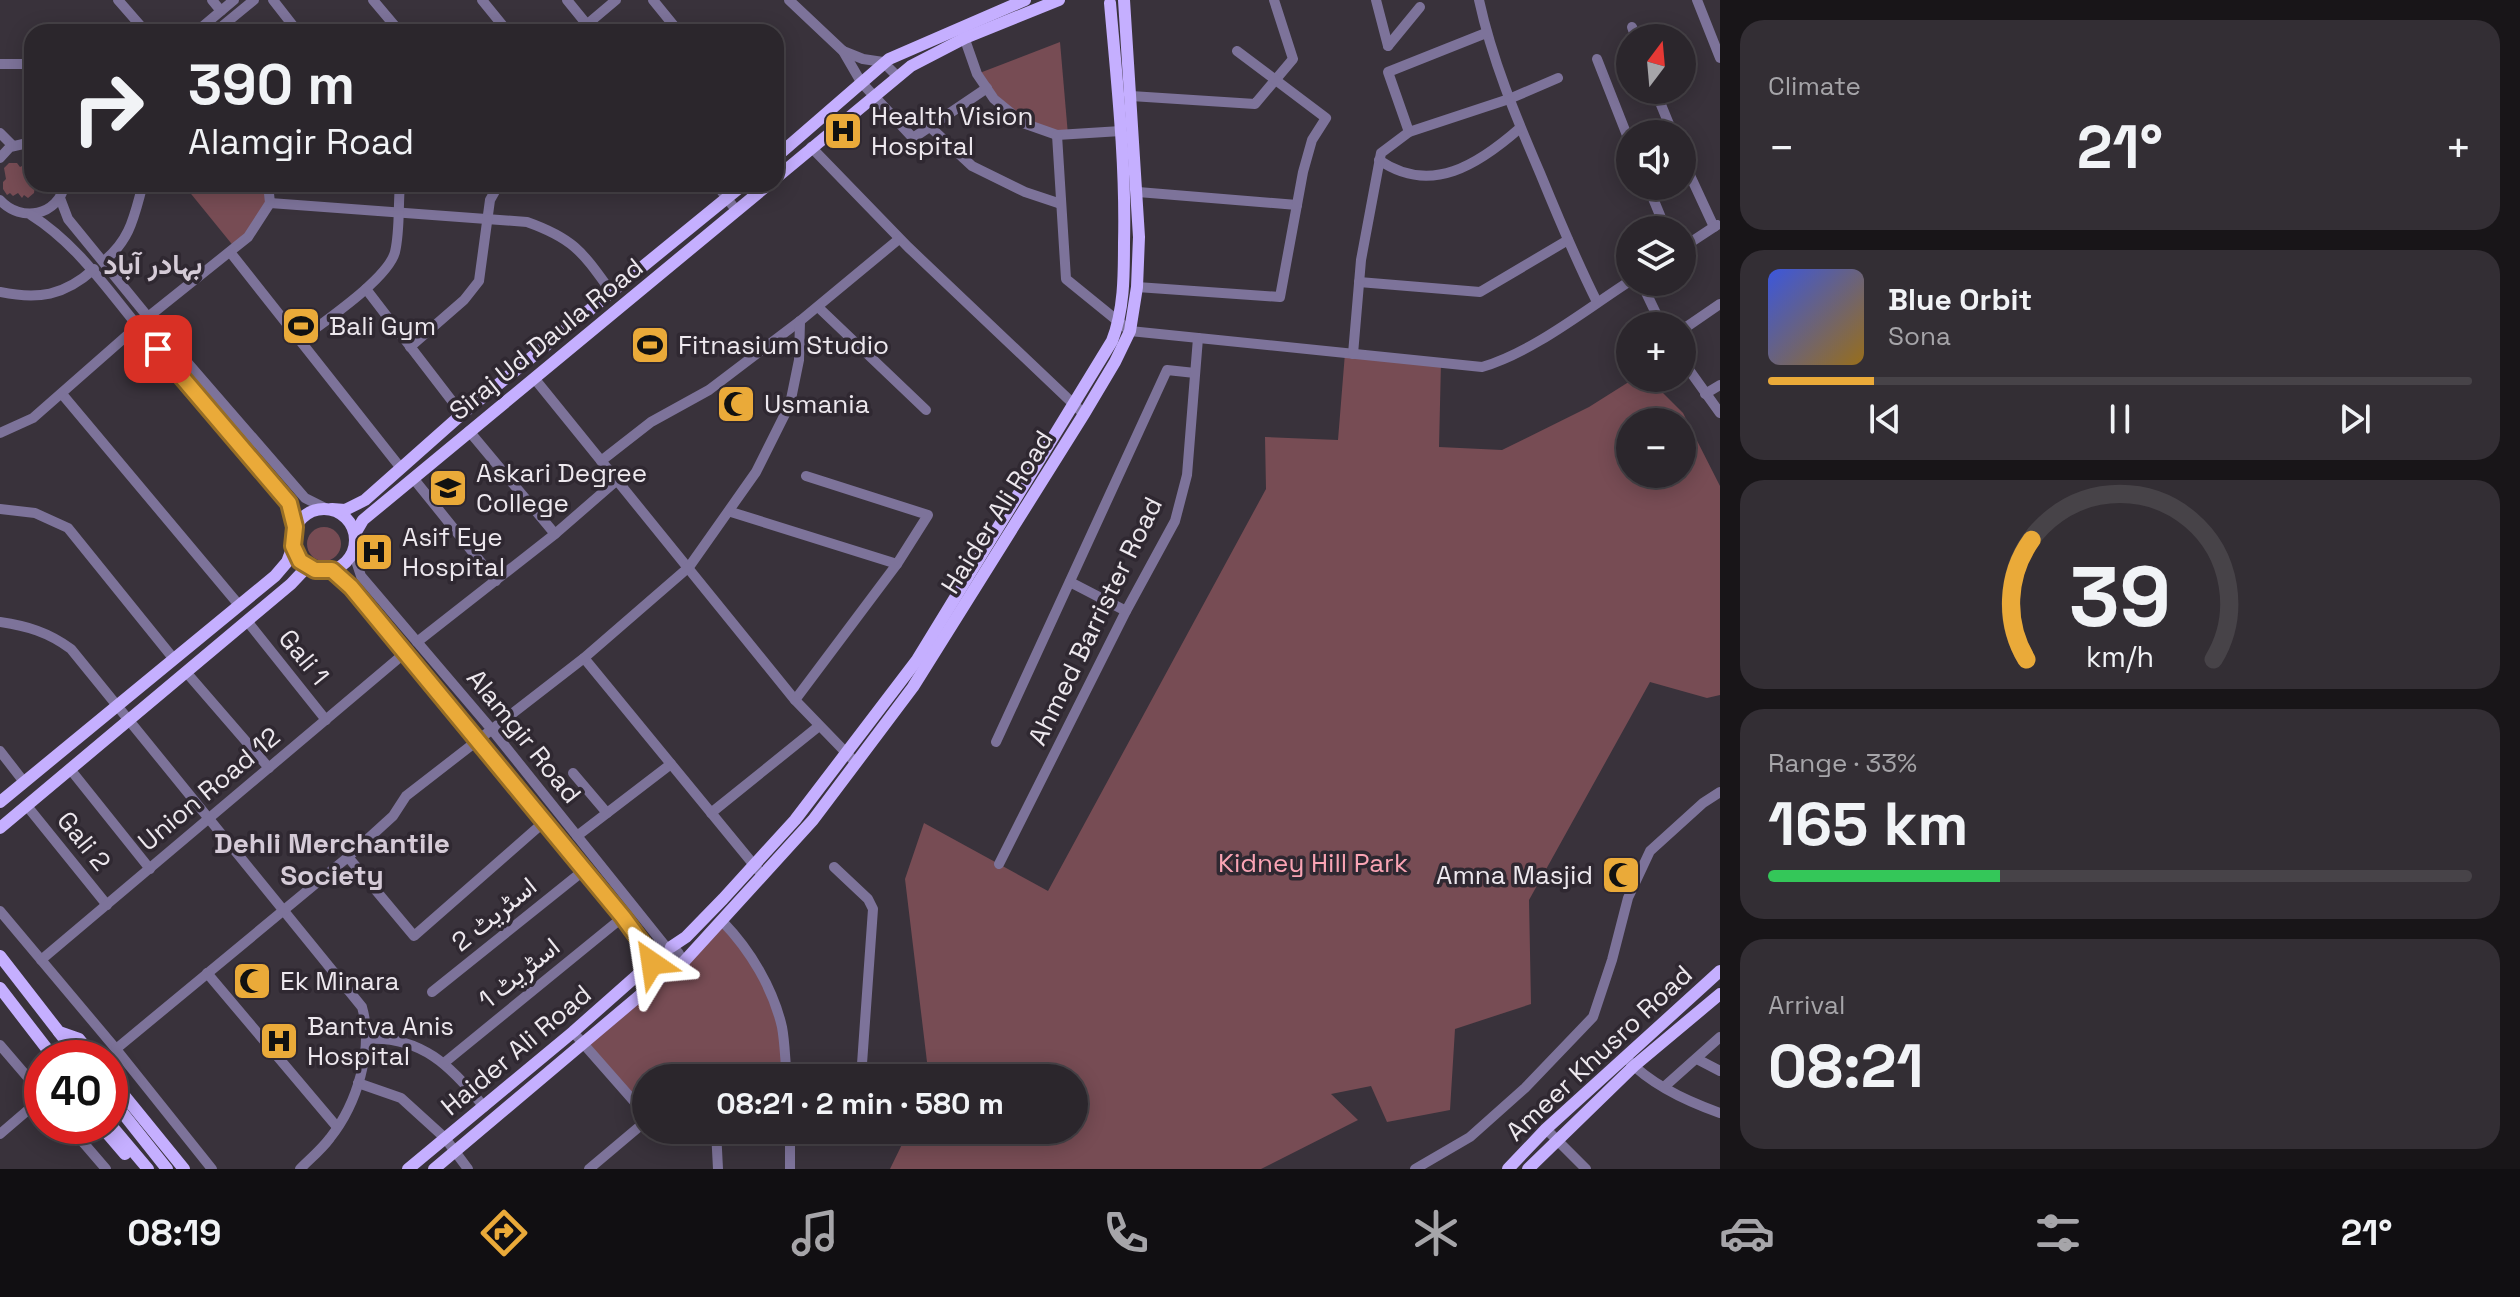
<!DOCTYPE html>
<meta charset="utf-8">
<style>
body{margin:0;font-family:"Space Grotesk",Vazirmatn,sans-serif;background:#332e34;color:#f1f3f6;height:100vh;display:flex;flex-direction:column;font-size:30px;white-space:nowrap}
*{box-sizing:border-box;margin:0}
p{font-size:26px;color:#a6a5a9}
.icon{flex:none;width:44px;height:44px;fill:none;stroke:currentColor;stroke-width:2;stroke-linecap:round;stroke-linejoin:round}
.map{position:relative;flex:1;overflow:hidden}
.panel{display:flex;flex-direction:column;gap:20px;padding:20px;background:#181518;width:800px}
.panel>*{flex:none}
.banner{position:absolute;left:24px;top:24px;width:760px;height:168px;border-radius:24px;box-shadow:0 4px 20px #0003,0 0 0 2px #474348;background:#2b262c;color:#f1f3f6;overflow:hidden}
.needle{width:52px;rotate:16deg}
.buttons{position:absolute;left:1616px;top:24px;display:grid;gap:16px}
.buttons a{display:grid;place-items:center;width:80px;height:80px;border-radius:50%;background:#2b262c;box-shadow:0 4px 20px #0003,0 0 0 2px #474348;font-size:40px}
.speed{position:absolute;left:24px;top:1040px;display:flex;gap:16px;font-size:40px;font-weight:700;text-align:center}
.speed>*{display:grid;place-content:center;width:104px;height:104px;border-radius:50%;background:#2b262c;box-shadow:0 4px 20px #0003,0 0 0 2px #474348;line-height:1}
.speed .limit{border:12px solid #d22;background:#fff;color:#111}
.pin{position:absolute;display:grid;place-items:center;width:68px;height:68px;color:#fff;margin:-34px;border-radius:16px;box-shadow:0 4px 12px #0006}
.me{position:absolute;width:88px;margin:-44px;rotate:328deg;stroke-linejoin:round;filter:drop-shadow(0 0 6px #0008)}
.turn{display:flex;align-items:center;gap:28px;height:168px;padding:0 32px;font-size:36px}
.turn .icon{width:104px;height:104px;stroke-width:2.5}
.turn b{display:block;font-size:56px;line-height:68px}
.big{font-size:60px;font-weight:700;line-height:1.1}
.panel .widget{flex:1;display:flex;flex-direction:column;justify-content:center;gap:12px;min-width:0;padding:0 28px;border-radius:24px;background:#332e34}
.panel .dial{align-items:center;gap:0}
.dial svg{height:208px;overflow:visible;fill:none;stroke:#474348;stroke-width:7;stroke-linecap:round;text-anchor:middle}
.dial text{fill:#f1f3f6;stroke:none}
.song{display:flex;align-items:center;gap:24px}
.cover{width:96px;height:96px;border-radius:12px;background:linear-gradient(135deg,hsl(230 70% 55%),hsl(40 70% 35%))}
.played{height:8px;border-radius:4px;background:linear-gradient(90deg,#eaaa39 15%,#474348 15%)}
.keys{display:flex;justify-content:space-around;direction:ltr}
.heat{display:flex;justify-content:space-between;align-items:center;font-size:44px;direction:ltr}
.charge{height:12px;border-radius:6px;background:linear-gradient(90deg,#34c759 33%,#474348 0)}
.trip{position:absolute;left:632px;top:1064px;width:456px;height:80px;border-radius:40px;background:#2b262c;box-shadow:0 4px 20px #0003,0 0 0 2px #474348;font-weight:700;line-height:80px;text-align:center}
.menu{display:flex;height:128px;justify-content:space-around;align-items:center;background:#110f12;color:#a6a5a9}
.menu .icon{width:56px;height:56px}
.menu .active{color:#eaaa39}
.menu b{font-size:36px;color:#f1f3f6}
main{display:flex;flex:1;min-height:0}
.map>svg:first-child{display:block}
.green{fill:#774c54;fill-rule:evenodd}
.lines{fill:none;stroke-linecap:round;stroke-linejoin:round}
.minor{stroke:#7d739a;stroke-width:10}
.major{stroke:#c5afff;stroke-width:12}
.route-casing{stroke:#986e25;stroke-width:20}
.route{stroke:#eaaa39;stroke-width:14}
.labels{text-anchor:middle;stroke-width:7;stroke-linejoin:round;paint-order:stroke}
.poi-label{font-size:26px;fill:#ede8ee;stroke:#2f2831;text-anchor:start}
.street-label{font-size:26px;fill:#ede8ee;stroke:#2f2831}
.park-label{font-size:26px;fill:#faa4b4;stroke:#2f2831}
.neighbourhood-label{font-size:28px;font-weight:bold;fill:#d5cbd7;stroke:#2f2831}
</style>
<main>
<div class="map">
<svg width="1720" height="1169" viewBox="0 0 1720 1169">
<rect width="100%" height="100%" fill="#39323b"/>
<g class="green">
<path d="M1060,42l8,93 -45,-12 -46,-49z"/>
<path d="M9,163h8l3,4 4,-2 8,2v17l3,1 -1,8 -6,5 -4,-3 -2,3 -4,-5 -5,3 -3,-3 -3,2 -4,-6v-7l3,-3 -2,-11z"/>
<path d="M183,184h85l2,19 -35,45z"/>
<path d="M1345,353l96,9 -2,85 63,3 87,-43 46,-29h13l35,35 37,73v209l-13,3 -57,-16 -121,218 2,104 -76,25 -5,81 -63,12 -16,-36 -40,8 27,26 -97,49h-371l19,-39h165v-52h-149l2,-16 -22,-183 19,-56 124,68 218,-402 -1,-52 73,3zM1630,422h52v52h-52z"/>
<circle cx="324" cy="544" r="17"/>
<path d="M723,922l25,29 33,74 5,53h-140v37l-63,-69 112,-95z"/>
</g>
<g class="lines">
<g class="minor">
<path d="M118,0l28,32"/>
<path d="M212,0l9,11"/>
<path d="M273,0l25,32"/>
<path d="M373,0l27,32"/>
<path d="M482,0l26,32"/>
<path d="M567,0l26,32"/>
<path d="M653,0l26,32"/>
<path d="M789,0l54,51 18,31 52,56 74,-50"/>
<path d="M1376,0l12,46"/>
<path d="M1479,0c13,60 37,117 61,173 18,44 36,87 57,129"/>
<path d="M1697,0l23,58"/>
<path d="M1632,27l4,11"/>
<path d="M196,32l38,-32"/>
<path d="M215,32l39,-32"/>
<path d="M578,32l38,-32"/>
<path d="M963,34l14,40 17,25 29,24 34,12 64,-4"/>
<path d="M1388,46l32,-39"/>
<path d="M843,51l20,8 20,3 14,14"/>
<path d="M1597,59l33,84"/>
<path d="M0,64h32"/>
<path d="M1655,90l18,44"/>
<path d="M1131,96l124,8 38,-45 -19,-59"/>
<path d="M929,126l43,40 53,26 36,12"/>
<path d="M1409,132l-21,-60 98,-39"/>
<path d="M0,133l13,13"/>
<path d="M1057,135l9,144 64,52 352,36c51,-15 103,-57 148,-86"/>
<path d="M811,147l97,100 176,167"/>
<path d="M0,158l10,-11 22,-5"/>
<path d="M1682,158l32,69"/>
<path d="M1379,160c52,36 100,4 141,-32"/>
<path d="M716,184l20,26"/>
<path d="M1648,186l18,44"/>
<path d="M1138,192l159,13"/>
<path d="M60,198l8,21 80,98 157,181 20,10"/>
<path d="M0,200c21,23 58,16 65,-16"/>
<path d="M270,203l257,19c48,17 56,31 85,71"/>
<path d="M31,215c46,29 76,74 110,115 49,58 99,115 148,173l6,24"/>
<path d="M1682,248l35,-23"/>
<path d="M230,252l170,215"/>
<path d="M104,261c27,-22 30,-45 39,-77"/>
<path d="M1359,282l121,10 88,-52"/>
<path d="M1641,282l21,44"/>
<path d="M1137,287l143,10 23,-125 9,-32 14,-22 -89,-67"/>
<path d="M366,289l96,125"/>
<path d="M0,292c38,8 64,4 94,-23"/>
<path d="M818,307l108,103"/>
<path d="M1682,330l38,-26"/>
<path d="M300,340c23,-18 88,-61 95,-88 5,-21 3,-46 5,-68"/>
<path d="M410,347l54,-47 15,-19 11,-81 9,-16"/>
<path d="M1353,354l8,-94 20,-107 28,-21 100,-33 49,-21"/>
<path d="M1682,360l38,53"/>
<path d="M534,378l261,322 61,63"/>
<path d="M62,394l177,211"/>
<path d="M1705,394l15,-9"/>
<path d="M469,431l86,103"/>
<path d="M0,433l33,-15 115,-101 100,-80 22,-34 -2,-19"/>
<path d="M601,461l50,-39 58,-32 91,-69 99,-82"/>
<path d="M413,478l83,103"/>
<path d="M0,509l35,4 33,15 105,130"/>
<path d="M731,512l166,52"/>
<path d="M353,552l8,24 132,155 173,216"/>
<path d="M332,570l19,17 272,330 30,41"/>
<path d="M1070,582l56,29"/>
<path d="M247,621l79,99"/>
<path d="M0,622c27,4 48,10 71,27l291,358c12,42 -5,97 -32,131 -8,11 -20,21 -30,31"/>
<path d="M417,642l138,-108 61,-53"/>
<path d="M584,658l179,218"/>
<path d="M186,672l83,96"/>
<path d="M795,700l102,-136 31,-49 -122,-39"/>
<path d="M996,742l171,-372 28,3"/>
<path d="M0,751l24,31"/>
<path d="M70,769l80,100"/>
<path d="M573,773l34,40"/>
<path d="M27,806l80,99"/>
<path d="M711,813l108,-87"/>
<path d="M577,836l94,-72"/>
<path d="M348,857l66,79 130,-114"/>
<path d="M999,864l127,-253 49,-90 12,-46 11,-137"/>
<path d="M834,867l34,32 5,10 -12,169"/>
<path d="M0,911l116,138 96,120"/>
<path d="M723,922c27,28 50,66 59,105 3,16 3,34 5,51"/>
<circle cx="667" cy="961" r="14"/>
<path d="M41,960l365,-308"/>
<path d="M207,973l130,154"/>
<path d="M432,992l151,-121"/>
<path d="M573,1032l73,83"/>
<path d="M366,1039c55,-4 86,28 118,68"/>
<path d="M0,1045l42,49"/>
<path d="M116,1049l232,-192 45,-41 13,-20 178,-138 105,-91 67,-95 34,-68 9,-44 1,-39"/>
<path d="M1697,1059l23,12"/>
<path d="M1629,1061c23,24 60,41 91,52"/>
<path d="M444,1063l179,-146"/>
<path d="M358,1083l43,15 44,40 23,31"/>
<path d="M1664,1087l56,-50"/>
<path d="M69,1126l37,43"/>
<path d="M1546,1129l40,40"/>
<path d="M716,1130l2,39"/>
<path d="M790,1130v39"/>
<path d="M0,1134l42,-36"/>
<path d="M589,1169l57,-48"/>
<path d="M1415,1169l55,-32 55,-49 68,-71 19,-57 16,-62 22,-47 53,-48 17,-11"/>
</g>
<g class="major">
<path d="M776,157l113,-98 136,-59"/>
<path d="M776,178l135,-112 54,-28 94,-38"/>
<circle cx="324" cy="540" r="31"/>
<path d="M332,509l13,1 20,-10 97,-86 282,-230"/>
<path d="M356,532l7,-12 406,-336"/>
<path d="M0,802l275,-226 12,-14 6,-16"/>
<path d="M0,828l291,-244 16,-17"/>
<path d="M671,947l15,-10 37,-38 72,-79 122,-160 195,-319c12,-31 12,-65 12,-98 2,-80 -7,-160 -14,-240"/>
<path d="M0,956l59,76 20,7 15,19"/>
<path d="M680,966l133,-146 100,-133 171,-273 31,-52 15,-31 7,-44 2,-50 -15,-237"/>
<path d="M0,988l54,70"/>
<path d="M59,1032l20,26"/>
<path d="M110,1078l74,91"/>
<path d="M110,1097l57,72"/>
<path d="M110,1124l38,45"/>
<path d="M101,1126l24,28"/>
<path d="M408,1169l165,-137 78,-69"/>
<path d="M434,1169l230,-194"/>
<path d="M1508,1169l38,-40 174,-158"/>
<path d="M1528,1169l106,-103 86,-72"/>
</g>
</g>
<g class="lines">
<g class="route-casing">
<path id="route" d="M158,349l131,154 6,24 -2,19 7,15 15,9h17l19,17 272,330 30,41 -1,5"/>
</g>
<use href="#route" class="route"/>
</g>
<defs>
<g id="hospital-square" transform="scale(2)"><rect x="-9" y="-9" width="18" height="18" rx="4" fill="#eaaa39" stroke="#2f2831"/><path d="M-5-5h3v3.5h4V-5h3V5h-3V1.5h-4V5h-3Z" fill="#111"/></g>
<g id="stadium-square" transform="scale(2)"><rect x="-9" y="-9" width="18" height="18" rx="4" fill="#eaaa39" stroke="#2f2831"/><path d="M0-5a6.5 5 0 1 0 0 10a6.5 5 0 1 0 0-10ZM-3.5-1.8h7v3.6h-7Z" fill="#111"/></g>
<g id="mosque-square" transform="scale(2)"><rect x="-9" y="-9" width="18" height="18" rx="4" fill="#eaaa39" stroke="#2f2831"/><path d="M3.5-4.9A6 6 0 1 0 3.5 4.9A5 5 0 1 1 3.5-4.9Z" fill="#111"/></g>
<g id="university-square" transform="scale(2)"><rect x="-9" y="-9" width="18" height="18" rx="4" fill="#eaaa39" stroke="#2f2831"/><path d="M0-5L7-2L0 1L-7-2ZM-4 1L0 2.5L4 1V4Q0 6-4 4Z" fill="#111"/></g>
</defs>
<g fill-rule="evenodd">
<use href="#hospital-square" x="843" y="131"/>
<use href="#stadium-square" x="301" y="326"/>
<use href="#stadium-square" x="650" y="345"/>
<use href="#mosque-square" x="736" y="404"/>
<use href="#university-square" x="448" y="488"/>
<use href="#hospital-square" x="374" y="552"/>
<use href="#mosque-square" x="1621" y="875"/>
<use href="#mosque-square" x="252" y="981"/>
<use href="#hospital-square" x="279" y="1041"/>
</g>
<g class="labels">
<g class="poi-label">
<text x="871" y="125">Health Vision<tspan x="871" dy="30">Hospital</tspan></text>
<text x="329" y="335">Bali Gym</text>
<text x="678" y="354">Fitnasium Studio</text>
<text x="764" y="413">Usmania</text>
<text x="476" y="482">Askari Degree<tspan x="476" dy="30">College</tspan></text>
<text x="402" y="546">Asif Eye<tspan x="402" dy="30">Hospital</tspan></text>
<text x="1593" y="884" text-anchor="end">Amna Masjid</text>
<text x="280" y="990">Ek Minara</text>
<text x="307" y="1035">Bantva Anis<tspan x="307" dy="30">Hospital</tspan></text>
</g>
<g class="street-label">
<text transform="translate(546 339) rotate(-39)" y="9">Siraj Ud Daula Road</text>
<text transform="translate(997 512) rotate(-58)" y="9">Haider Ali Road</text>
<text transform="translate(1095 621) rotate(-64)" y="9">Ahmed Barrister Road</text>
<text transform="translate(304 657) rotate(51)" y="9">Gali 1</text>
<text transform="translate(524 736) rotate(51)" y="9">Alamgir Road</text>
<text transform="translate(209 789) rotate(-40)" y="9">Union Road 12</text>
<text transform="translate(84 841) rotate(51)" y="9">Gali 2</text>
<text transform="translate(494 914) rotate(-39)" y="9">اسٹریٹ 2</text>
<text transform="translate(519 973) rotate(-39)" y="9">اسٹریٹ 1</text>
<text transform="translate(516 1050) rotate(-40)" y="9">Haider Ali Road</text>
<text transform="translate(1599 1053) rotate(-43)" y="9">Ameer Khusro Road</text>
</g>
<g class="park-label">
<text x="1313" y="872">Kidney Hill Park</text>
</g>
<g class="neighbourhood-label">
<text x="153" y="274">بہادر آباد</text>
<text x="332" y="853">Dehli Merchantile<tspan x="332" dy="32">Society</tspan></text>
</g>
</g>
</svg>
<div class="buttons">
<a><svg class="needle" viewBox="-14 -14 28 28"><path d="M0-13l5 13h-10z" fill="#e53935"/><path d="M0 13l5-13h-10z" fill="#a6a5a9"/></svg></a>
<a><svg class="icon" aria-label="sound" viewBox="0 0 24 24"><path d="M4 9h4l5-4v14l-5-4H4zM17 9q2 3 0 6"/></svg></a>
<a><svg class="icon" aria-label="layers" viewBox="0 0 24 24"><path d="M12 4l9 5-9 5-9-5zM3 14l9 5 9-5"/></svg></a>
<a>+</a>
<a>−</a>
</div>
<div class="speed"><div class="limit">40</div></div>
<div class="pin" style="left:158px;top:349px;background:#d93025"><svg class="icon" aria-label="arrive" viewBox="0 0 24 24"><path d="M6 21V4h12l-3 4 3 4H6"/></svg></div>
<svg class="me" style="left:652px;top:963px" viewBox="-20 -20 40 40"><path d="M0-17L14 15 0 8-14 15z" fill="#eaaa39" stroke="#fff" stroke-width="4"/></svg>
<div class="trip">08:21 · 2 min · 580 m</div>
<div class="banner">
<div class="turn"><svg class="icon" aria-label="right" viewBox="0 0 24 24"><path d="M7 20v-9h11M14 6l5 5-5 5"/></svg><div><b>390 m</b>Alamgir Road</div></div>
</div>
</div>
<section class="panel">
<div class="widget"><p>Climate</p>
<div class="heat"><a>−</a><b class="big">21°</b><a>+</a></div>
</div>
<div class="widget">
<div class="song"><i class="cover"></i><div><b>Blue Orbit</b><p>Sona</p></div></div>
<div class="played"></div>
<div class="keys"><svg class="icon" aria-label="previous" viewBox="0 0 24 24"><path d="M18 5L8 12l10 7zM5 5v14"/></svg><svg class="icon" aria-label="pause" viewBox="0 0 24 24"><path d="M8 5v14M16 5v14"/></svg><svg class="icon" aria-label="next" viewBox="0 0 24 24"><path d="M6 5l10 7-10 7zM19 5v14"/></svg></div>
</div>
<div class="widget dial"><svg viewBox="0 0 100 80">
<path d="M14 69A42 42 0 1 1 86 69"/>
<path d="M14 69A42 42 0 0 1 16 23" stroke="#eaaa39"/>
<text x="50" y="56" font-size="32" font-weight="700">39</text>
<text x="50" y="72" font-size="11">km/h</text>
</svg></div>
<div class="widget"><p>Range · 33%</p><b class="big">165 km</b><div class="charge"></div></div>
<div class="widget"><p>Arrival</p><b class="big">08:21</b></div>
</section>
</main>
<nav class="menu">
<b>08:19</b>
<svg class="icon active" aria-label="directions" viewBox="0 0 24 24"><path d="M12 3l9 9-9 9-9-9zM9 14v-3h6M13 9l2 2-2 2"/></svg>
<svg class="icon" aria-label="music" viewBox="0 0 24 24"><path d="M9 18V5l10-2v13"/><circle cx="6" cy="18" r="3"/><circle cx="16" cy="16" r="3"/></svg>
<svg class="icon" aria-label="phone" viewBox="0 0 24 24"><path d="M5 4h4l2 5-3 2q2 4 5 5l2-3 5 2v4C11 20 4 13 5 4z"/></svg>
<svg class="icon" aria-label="climate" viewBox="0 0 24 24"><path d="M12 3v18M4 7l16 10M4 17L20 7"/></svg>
<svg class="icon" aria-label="car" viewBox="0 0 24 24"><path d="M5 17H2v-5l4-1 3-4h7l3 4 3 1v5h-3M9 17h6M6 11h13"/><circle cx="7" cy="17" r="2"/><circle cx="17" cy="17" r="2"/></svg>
<svg class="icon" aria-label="filters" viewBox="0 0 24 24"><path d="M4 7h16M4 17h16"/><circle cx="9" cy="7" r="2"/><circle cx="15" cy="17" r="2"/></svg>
<b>21°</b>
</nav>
